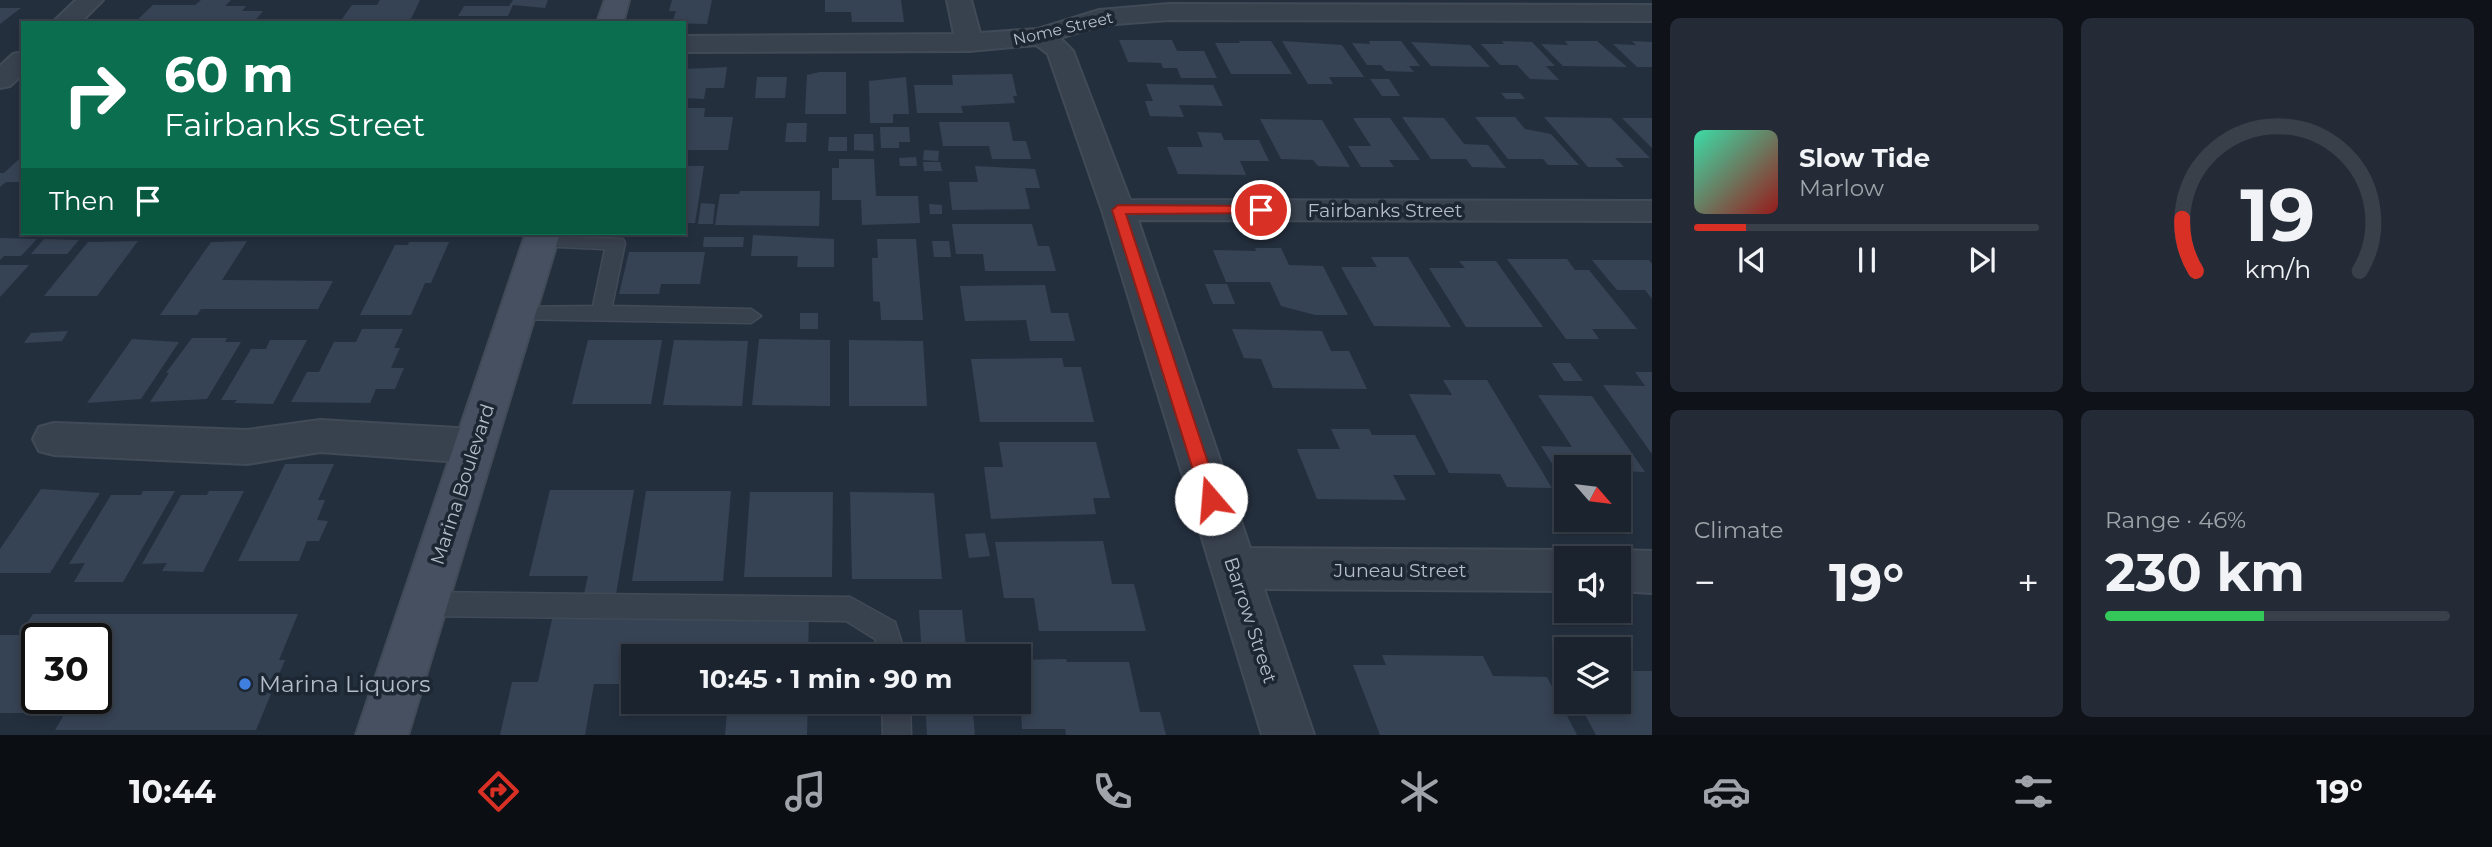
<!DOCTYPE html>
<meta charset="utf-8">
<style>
body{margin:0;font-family:Montserrat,sans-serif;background:#242b36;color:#f1f3f6;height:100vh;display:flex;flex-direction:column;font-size:26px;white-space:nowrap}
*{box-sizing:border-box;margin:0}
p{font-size:23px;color:#a0a4aa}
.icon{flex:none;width:38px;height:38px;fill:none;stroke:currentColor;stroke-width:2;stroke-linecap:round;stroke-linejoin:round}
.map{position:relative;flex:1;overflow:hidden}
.side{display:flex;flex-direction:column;gap:18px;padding:18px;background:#0f1319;width:840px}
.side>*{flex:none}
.banner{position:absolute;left:21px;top:21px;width:665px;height:214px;border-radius:0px;box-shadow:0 4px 10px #0003,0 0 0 2px #39404a;background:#0b6e4f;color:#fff;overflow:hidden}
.needle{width:46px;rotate:118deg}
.tools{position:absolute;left:1554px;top:455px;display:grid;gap:14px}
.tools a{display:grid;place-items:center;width:77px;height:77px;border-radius:0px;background:#1b232e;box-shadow:0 4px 10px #0003,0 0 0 2px #39404a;font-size:35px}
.speed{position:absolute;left:21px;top:623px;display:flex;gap:14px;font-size:35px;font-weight:700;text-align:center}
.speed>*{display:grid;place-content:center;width:91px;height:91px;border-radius:50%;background:#1b232e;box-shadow:0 4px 10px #0003,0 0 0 2px #39404a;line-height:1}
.speed .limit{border:4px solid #111;border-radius:10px;background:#fff;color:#111}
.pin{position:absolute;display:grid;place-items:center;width:60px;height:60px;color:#fff;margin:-30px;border:4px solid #fff;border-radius:50%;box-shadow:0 2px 7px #0007}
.me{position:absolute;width:77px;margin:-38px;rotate:342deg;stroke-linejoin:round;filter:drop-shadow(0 0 5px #0008)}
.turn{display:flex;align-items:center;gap:24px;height:147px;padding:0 28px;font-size:32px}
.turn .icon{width:91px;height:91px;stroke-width:2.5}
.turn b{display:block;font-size:49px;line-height:60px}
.then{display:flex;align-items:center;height:66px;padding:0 28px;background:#0003;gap:14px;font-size:26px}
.big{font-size:52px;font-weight:700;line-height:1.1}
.side .tile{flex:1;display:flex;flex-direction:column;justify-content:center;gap:10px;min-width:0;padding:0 24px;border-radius:10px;background:#242b36}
.side .dial{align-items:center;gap:0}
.dial svg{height:182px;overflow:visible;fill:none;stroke:#39404a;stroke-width:7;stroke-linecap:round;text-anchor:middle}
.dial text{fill:#f1f3f6;stroke:none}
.song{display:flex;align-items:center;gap:21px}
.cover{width:84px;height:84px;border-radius:10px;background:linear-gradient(135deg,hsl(160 70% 55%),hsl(0 70% 35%))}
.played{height:7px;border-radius:4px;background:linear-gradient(90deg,#d93025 15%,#39404a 15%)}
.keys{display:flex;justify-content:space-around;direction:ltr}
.heat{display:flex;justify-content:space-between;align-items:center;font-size:38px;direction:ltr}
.charge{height:10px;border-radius:5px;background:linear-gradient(90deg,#34c759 46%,#39404a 0)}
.side .tiles{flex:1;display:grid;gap:18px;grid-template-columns:repeat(2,1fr)}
.trip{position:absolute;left:621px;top:644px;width:410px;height:70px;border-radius:0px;background:#1b232e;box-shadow:0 4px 10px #0003,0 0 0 2px #39404a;font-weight:700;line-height:70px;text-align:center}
.tabs{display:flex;height:112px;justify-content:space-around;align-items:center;background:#0b0e12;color:#a0a4aa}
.tabs .icon{width:49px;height:49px}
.tabs .active{color:#d93025}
.tabs b{font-size:32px;color:#f1f3f6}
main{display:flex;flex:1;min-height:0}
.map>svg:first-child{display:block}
.building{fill:#364354;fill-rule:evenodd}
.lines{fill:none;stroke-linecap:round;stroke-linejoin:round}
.lane-casing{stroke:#414a57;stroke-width:3}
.street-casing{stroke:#414a57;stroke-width:4}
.secondary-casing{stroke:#414a57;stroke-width:4}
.lane{fill:#38414e;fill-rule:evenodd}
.street{fill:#38414e;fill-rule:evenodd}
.secondary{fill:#465061;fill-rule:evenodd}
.route{fill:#d93025;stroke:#8d1f18;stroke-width:2}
.shop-dot{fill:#3f7fe0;stroke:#1d2633;stroke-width:2.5}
.labels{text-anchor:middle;stroke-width:7;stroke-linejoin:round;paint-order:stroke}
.far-street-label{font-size:16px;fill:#b4bcc9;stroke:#1d2633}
.street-label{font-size:19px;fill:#b4bcc9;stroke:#1d2633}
.near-poi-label{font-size:23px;fill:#b4bcc9;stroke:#1d2633;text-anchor:start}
</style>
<main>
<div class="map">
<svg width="1652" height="735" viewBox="0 0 1652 735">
<rect width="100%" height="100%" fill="#242f3e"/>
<g class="building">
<path d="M201,0h30l-6,6h21l-4,5h21l-10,12h-119l19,-18h42z"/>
<path d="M380,0h40l-11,23h-70l13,-18h25z"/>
<path d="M513,0h35l-3,8 -32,-3 -5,11h-50l6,-10h45z"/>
<path d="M672,0h40l-5,24 -35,-1 4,-12h-7z"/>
<path d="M825,0h76l3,22h-52l-1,-10h-26z"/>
<path d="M0,8h21l-21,16z"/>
<path d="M1119,40h53l5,11h27l13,27h-36l-4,-10h-14l-2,-5 -33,-1z"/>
<path d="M1239,41h32l21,33h-61l-16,-31h25z"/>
<path d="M1282,41l60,4 22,32h-35l4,7h-25z"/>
<path d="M1369,41h32l19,25h-11l5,6 -28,-1 -5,-6h-14l-15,-22 18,1z"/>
<path d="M1502,41l30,1 23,24h-9l13,14 -29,-1 -13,-14h-17l-19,-21h23z"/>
<path d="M1565,41h32l30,26 -64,-1 -22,-22 27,1z"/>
<path d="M1632,41l20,1v25h-15l-24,-23 23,1z"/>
<path d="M1411,42l59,3 20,22 -59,-1z"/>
<path d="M727,67l-3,21h-18l-2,11 -20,-1v-29z"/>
<path d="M820,72h26v42h-41l2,-39z"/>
<path d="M1012,74l5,22h-4l2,7 -54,3 2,7h-46l-3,-28h39l-1,-10z"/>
<path d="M757,77h30l-2,21h-30z"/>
<path d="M906,77l3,37h-16v9h-23l-1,-42z"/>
<path d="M1370,79h19l11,17h-18z"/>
<path d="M1146,84l67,1 10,21 -44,-1 5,12 -34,-1 -5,-15h8z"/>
<path d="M1501,93h19l5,6h-19z"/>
<path d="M684,108h21l-1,9h29l-5,33h-44z"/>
<path d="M1402,117l42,1 20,26 24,1 18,23 -34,-1 -6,-8h-35z"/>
<path d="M1475,117h40l10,12 26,5 28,31h-31l-5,-6h-35z"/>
<path d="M1544,117l67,1 39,40h-35l9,9h-36z"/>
<path d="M1353,118h37l30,42h-31l5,7h-33l-13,-21h23z"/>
<path d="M1622,118h30v30z"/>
<path d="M1260,119l62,1 28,47 -32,-1 -5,-6 -32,-1z"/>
<path d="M939,122h70l4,19h13l5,18h-39l-3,-13h-46z"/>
<path d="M787,123h20l-1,19h-21z"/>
<path d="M880,127h29l1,15h-11v6h-18z"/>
<path d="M1197,132l24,1 3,7h35l10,21h-29l6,14 -68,-1 -11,-27h36z"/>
<path d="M854,134h19l1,17 -20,-1z"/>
<path d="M829,137h18v14h-19z"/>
<path d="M924,150l15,1 -1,10 -15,-1z"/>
<path d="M916,157l1,9h-17l-1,-8z"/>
<path d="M839,159h35l2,37h42l2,27 -58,2 -1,-25h-29v-32h7z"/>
<path d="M18,160h5v22h-17l-6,5v-14h4z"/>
<path d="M923,162h17l2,9h-18z"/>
<path d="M684,166h20l-9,57h-11z"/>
<path d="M975,166l60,3 5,19h-15l5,21 -78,1 -3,-28h29z"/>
<path d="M740,191h80l-1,35 -104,-1 5,-31h19z"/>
<path d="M701,203l14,1 -2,20h-15z"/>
<path d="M929,204l13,1v9h-12z"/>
<path d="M952,224h80l6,22h11l7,25h-71l-2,-17h-27z"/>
<path d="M753,235l81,4v28h-37l1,-11h-47z"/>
<path d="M704,237h40l-1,10h-40z"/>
<path d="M0,238l37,1 -16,17h-17l-4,4z"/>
<path d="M44,239l35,1 -12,14h-36z"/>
<path d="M877,239h39l7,81h-42l-1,-18 -7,-1 -1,-43h6z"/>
<path d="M138,241l-41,55h-53l44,-54z"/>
<path d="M247,241l-25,39 111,1 -15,28h-117l-4,6h-37l51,-73z"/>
<path d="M932,241h17l2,16h-17z"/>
<path d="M409,242h40l-18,41h-6l-14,32h-51l35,-70h13z"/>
<path d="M1255,248h26l8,17 34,1 25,49h-33l-34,-9 -11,-24h-44l-13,-32 43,1z"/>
<path d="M629,252h76l-5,32h-39l-2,10h-40z"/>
<path d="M1371,257h37l43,70 -77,-1 -33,-59h36z"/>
<path d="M1507,259h60l8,11h14l48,59h-45l7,10h-33z"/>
<path d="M1592,260h57l3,4v35l-7,-9h-28z"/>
<path d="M1459,261h37l47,66h-77l-37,-59h36z"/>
<path d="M0,265h29l-29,32z"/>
<path d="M1205,284h22l8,20h-22z"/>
<path d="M1045,285l6,28h17l7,28h-45l-4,-21 -61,1 -5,-35z"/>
<rect x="800" y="313" width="18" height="16"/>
<path d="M362,329h41l-9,19h6l-9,20h13l-9,21h-19l-6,14 -79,-1 16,-30h12l15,-30h22z"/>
<path d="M1232,329l90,2 9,20h18l18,38 -94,-1 -12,-29 -17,-1z"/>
<path d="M68,331l-6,10 -38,2 7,-10z"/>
<path d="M192,338h35l-2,4h16l-34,57 -57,3 19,-29h-3z"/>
<path d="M132,339l47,3 -38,57 -54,4z"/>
<path d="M759,339l71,1v66l-78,-1z"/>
<path d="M270,340h37l-34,64 -39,-1 3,-3h-16l30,-51h15z"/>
<path d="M588,340h74l-11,64h-79z"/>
<path d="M674,340l74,1 -6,65 -79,-1z"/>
<path d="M849,340l74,1 4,65h-78z"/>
<path d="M1062,358l2,9h17l13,55h-114l-9,-63z"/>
<path d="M1552,363h18l13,18h-19z"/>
<path d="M1635,372h17v82l-49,-69 42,1z"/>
<path d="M1443,380h44l65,108 -45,-1 -7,-13 -51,-1 -40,-79 43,1z"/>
<path d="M1538,395l54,1 53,76 -26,-1v-4h-53v19l-25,-40 31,1z"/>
<path d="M1331,429h38l3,6h43l21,40h-43l13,25 -89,-1 -20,-50h43z"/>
<path d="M999,442h97l14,56h-17l3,16 -105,5 -7,-52h19z"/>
<path d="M285,464h49l-16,36h7l-8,20 11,1 -9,20h-12l-8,20h-61z"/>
<path d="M41,489l59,4 -50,80h-50v-24z"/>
<path d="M550,490h84l-18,104h-32l4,-18h-59z"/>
<path d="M143,491h32l-52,91h-49l11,-19 -16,1 42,-69h30z"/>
<path d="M209,491h35l-41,81 -41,-1 5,-8 -25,1 39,-69h26z"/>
<path d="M646,491h85l-8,90h-91z"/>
<path d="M750,492h83l-1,85h-88z"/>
<path d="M850,492l84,1 8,86h-90z"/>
<path d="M985,533l5,23 -21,2 -4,-24z"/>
<path d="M1103,541l9,43h22l12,47h-107l-5,-33h-30l-9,-56z"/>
<path d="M919,610h43l5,46h-45z"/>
<path d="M33,614h265l-19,46h6l-29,70h-201l10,-17h-65v-78h19zM37,639h59v59h-59z"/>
<path d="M553,615h256l-1,41h-174v28h-40l-9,51h-85l12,-53h26z"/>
<path d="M1382,655l101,1 10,20 54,1 30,58h-197l-27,-70h33z"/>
<path d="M1066,659l1,3h62l11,50h20l6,23h-100l-1,-6h-43l-4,-69z"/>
<path d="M1619,671h33v64h-56l-18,-33h41v-12h6z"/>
<path d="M728,702h80l-1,33h-82z"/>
<path d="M925,702h47l3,33h-48z"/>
</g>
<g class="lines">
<g class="lane-casing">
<g id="lane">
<path d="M540,236l83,3 2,4 -13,63 139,3 10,7 -10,7 -242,-4 -3,-5 10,-7 77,-1 12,-57 -72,-3 -2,-4 2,-4z"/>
<path d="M423,592l427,5 45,25 11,34h-26l-5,-17 -29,-18 -423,-5 -9,-4 -4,-8 4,-8z"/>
<path d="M882,702h28l1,33h-28z"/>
</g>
</g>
<g class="street-casing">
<g id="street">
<path d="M76,0h27l-23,23h-28z"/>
<path d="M947,0h24l9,33 58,-4 61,-19 70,-6 483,1v16l-483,-1 -67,5 -42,13 13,13 57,149 522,1v20l-514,-1 112,328 316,2 17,8h-17v33l-302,-2 50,146h-52l-160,-525 -54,-156 -12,-9 -67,6 -285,1v-16l270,-2z"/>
<path d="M23,52v22l-13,12 -10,2v-22l13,-12z"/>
<path d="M320,420l154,9 15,5 6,12 -6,12 -15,5 -154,-11 -73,12 -193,-9 -15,-4 -6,-12 6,-12 15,-4 193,7z"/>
<path d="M1619,550l33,1v42l-33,-2v-33h-17z"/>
</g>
</g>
<g class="secondary-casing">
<g id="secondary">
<path d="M605,0h24l-6,23h-26z"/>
<path d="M526,233h34l-152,502h-52z"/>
</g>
</g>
<use href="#lane" class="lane"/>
<use href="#street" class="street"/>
<use href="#secondary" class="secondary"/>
</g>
<path class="route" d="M1261,206l7,4 -2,3 -140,1 94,285 -9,7 -9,-7 -90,-289 6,-5z"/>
<circle class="shop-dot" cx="245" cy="684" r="7"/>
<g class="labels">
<g class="far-street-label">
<text transform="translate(1063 28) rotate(-13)" y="6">Nome Street</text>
</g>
<g class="street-label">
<text x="1385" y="217">Fairbanks Street</text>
<text transform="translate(462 484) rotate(-72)" y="7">Marina Boulevard</text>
<text x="1400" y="577">Juneau Street</text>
<text transform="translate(1251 620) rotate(72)" y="7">Barrow Street</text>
</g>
<g class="near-poi-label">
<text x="259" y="692">Marina Liquors</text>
</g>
</g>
</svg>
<div class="tools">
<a><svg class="needle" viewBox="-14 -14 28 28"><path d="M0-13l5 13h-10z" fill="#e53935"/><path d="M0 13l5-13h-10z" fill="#a0a4aa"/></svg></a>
<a><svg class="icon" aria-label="sound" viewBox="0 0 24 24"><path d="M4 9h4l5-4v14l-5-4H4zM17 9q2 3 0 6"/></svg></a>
<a><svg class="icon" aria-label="layers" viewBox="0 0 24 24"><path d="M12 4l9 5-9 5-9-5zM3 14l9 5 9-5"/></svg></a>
</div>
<div class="speed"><div class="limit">30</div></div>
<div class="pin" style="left:1261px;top:210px;background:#d93025"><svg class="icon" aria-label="arrive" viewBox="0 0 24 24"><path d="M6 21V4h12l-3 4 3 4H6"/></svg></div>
<svg class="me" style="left:1211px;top:499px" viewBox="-20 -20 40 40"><circle r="19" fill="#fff"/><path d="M0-13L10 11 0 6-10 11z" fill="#d93025"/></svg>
<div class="trip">10:45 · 1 min · 90 m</div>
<div class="banner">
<div class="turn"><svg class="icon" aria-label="right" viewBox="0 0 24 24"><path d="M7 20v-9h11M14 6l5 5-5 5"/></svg><div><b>60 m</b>Fairbanks Street</div></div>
<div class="then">Then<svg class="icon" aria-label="arrive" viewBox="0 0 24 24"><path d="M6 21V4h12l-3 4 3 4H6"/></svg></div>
</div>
</div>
<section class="side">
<div class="tiles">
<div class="tile">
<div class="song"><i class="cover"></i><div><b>Slow Tide</b><p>Marlow</p></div></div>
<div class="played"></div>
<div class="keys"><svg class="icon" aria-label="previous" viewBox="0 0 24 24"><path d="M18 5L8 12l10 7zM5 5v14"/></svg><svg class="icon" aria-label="pause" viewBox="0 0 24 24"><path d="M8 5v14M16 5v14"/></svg><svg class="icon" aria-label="next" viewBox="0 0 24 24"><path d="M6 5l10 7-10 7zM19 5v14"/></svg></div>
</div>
<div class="tile dial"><svg viewBox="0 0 100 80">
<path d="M14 69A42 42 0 1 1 86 69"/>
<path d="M14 69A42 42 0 0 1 8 46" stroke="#d93025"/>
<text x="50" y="56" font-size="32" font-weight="700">19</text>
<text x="50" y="72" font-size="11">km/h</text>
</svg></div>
<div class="tile"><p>Climate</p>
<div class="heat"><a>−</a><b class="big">19°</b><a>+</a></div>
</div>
<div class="tile"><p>Range · 46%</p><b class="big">230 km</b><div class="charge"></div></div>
</div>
</section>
</main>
<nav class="tabs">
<b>10:44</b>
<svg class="icon active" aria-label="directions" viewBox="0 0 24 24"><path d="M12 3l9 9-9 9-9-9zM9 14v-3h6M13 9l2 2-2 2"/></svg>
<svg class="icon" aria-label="music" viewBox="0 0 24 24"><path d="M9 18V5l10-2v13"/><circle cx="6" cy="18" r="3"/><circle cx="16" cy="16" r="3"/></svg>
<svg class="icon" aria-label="phone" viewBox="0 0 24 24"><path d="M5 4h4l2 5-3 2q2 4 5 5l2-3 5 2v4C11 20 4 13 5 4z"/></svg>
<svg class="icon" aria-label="climate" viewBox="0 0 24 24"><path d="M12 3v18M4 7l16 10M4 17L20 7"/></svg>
<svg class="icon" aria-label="car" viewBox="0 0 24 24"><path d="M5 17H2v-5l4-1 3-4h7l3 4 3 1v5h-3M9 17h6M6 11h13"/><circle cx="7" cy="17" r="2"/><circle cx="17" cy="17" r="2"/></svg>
<svg class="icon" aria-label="filters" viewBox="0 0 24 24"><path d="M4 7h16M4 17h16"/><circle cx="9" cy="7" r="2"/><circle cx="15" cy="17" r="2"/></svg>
<b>19°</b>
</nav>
